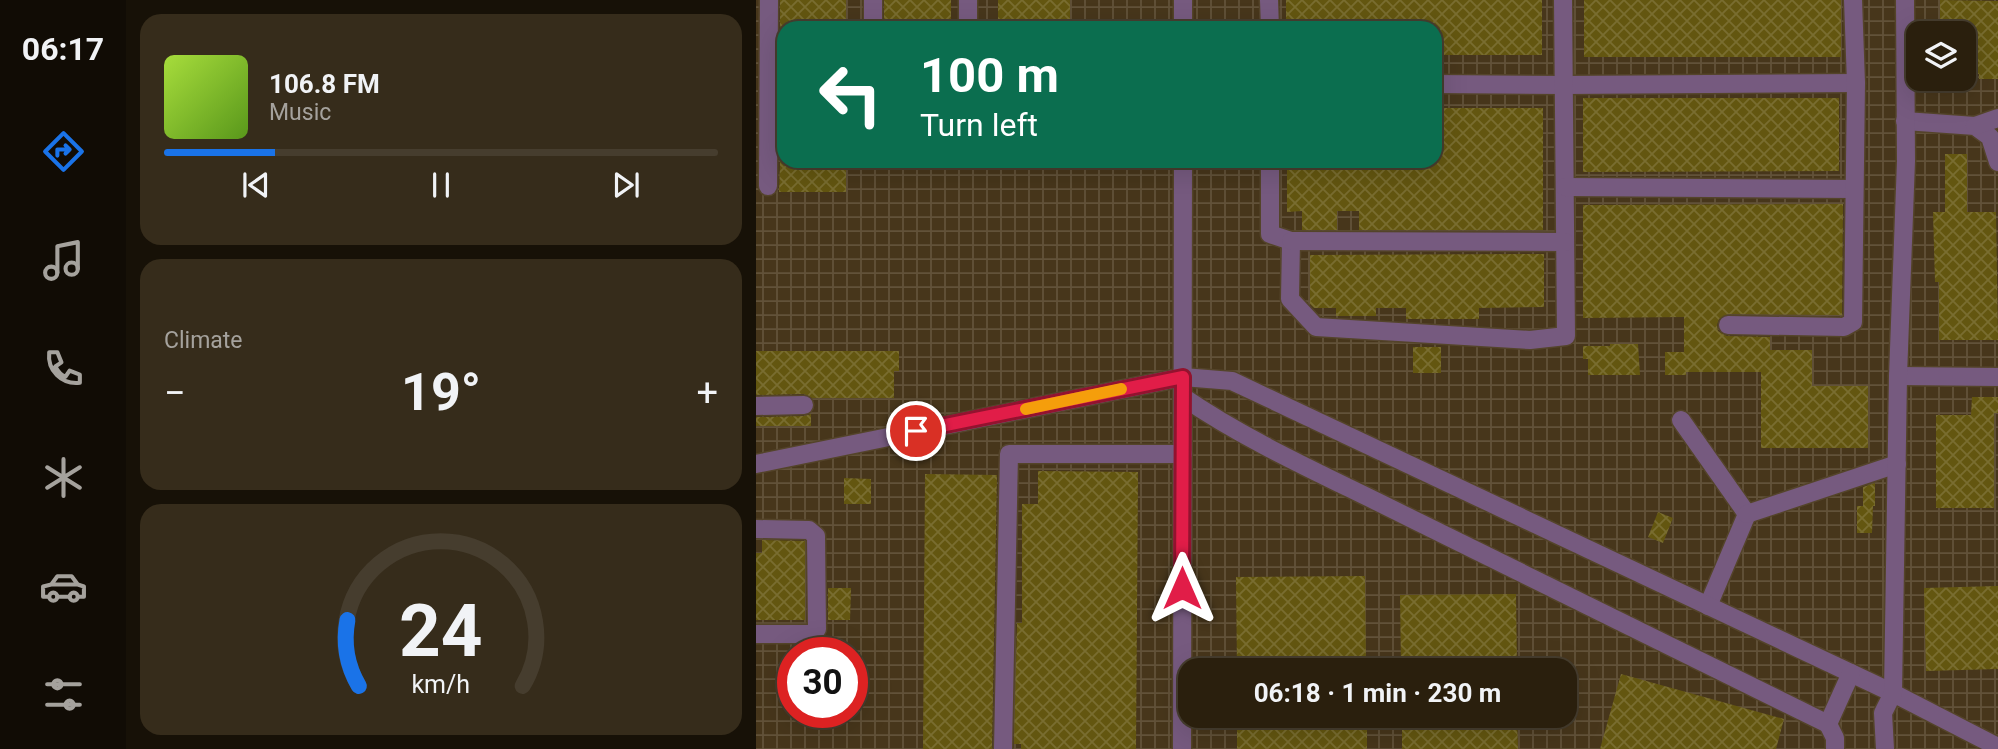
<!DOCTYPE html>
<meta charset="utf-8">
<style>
body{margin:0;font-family:Roboto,sans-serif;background:#362c1b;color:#f1f3f6;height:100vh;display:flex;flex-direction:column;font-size:26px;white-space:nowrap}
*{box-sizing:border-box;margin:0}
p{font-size:23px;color:#a5a29d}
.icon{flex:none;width:38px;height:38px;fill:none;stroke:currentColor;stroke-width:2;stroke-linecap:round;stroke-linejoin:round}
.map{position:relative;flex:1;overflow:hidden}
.side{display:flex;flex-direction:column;gap:14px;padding:14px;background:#171107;width:630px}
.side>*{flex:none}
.top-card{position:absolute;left:21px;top:21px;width:665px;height:147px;border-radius:21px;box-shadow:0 7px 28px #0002,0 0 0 2px #463d2e;background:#0b6e4f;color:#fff;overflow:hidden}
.tools{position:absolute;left:1150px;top:21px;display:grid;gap:14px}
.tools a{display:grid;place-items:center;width:70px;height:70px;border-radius:14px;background:#2a1f0d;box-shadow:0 7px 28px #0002,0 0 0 2px #463d2e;font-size:35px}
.speed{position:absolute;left:21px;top:637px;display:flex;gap:14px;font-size:35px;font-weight:700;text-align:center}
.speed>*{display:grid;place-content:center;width:91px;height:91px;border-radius:50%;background:#2a1f0d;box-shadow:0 7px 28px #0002,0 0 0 2px #463d2e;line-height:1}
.speed .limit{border:10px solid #d22;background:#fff;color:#111}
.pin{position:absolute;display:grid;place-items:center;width:60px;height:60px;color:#fff;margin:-30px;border:4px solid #fff;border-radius:50%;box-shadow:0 2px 7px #0007}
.me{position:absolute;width:77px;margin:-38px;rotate:0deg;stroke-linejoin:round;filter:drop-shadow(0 0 5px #0008)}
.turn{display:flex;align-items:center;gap:24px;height:147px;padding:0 28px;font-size:32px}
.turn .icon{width:91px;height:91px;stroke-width:2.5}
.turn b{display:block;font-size:49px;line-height:60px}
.big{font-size:52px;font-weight:700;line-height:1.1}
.side .widget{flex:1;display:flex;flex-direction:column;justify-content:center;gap:10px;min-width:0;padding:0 24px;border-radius:21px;background:#362c1b}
.side .dial{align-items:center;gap:0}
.dial svg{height:182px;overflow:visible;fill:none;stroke:#463d2e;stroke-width:7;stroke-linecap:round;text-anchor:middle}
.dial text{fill:#f1f3f6;stroke:none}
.song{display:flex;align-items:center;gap:21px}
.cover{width:84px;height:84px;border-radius:10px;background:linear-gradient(135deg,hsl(80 70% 55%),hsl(90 70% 35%))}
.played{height:7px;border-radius:4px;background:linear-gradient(90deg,#1a73e8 20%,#463d2e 20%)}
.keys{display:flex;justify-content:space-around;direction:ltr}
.heat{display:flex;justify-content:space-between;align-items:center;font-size:38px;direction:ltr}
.trip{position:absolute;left:422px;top:658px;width:399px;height:70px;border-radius:21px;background:#2a1f0d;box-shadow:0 7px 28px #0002,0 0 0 2px #463d2e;font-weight:700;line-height:70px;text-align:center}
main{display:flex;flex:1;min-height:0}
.dock{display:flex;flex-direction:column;width:126px;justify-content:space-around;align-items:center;background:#110c05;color:#a5a29d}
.dock .icon{width:49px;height:49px}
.dock .selected{color:#1a73e8}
.dock b{font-size:32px;color:#f1f3f6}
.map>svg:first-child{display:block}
.industrial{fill:url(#industrial-grid);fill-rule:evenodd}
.building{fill:url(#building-cross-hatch)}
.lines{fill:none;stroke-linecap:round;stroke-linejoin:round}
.minor-casing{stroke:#54442a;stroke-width:21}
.minor{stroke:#765a7f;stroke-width:18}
.route-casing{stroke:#92132f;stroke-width:18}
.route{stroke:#e11d48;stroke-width:12}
.slow{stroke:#f59e0b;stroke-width:12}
</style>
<main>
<nav class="dock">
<b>06:17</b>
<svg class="icon selected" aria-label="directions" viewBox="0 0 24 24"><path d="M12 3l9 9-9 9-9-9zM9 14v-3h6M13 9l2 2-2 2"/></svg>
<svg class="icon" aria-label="music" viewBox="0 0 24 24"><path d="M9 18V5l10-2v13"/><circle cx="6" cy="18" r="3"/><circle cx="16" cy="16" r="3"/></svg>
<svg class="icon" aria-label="phone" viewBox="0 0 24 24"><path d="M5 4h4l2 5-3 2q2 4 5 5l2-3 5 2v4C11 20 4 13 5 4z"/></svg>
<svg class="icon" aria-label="climate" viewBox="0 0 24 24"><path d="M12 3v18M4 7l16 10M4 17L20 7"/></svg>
<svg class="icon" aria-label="car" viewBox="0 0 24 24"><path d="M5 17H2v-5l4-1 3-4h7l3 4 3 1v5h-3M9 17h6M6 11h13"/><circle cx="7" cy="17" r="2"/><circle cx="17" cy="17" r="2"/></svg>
<svg class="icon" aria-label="filters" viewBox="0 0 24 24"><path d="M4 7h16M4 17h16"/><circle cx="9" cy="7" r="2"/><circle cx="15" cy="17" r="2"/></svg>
</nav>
<section class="side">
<div class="widget">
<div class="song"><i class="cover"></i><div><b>106.8 FM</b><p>Music</p></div></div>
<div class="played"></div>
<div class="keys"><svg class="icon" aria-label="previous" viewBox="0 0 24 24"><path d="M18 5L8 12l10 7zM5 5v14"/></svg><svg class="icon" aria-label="pause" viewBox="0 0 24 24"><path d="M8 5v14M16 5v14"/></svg><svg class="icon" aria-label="next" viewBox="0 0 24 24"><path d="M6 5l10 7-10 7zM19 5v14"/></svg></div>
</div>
<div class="widget"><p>Climate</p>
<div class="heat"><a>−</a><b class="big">19°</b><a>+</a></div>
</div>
<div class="widget dial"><svg viewBox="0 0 100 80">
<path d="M14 69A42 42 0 1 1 86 69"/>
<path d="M14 69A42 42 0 0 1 9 40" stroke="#1a73e8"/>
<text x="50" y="56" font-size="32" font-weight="700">24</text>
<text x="50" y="72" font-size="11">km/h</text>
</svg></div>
</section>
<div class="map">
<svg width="1242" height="749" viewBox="0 0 1242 749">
<defs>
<pattern id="industrial-grid" width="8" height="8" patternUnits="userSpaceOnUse" patternTransform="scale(1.75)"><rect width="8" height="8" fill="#47361b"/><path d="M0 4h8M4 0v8" fill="none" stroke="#625239"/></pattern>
<pattern id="building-cross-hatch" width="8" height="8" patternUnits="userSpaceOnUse" patternTransform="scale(1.75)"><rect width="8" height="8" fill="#635610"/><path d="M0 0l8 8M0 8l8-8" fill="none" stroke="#796d30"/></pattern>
</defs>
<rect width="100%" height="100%" fill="#382911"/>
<path class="industrial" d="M0,0h1242v749h-1242zM28,28h651v133h-651zM1162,33h46v46h-46zM37,653h59v59h-59zM434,670h374v46h-374z"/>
<g class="building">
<rect x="24" y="0" width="66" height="28"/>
<rect x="128" y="0" width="67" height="28"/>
<rect x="242" y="0" width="72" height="20"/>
<path d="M530,0h256v55h-107v-27h-149z"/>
<rect x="828" y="0" width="257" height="57"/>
<path d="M1184,0l58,1v78h-19v-5h-15v-41h-24z"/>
<path d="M827,98h256v73l-256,1z"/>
<path d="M679,108h108v122h-184v-19h-22v19h-35v-19l-15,1v-51h148z"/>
<path d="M1189,154h22v58h29l2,128h-59v-58h-4l-2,-70h12z"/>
<path d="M24,161h66v31h-67z"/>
<path d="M1087,204l-1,111 -114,-1 -9,5 -2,6 1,6 9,5 43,1v13h42v36h56v62h-107v-76h-75v3h-21v-23h19v-35l-101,1v-113z"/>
<path d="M788,254v53l-65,1v11h-73v-11h-30v8h-40v-8h-22l-4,-4v-49z"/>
<path d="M854,344h28l2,31h-52v-16h-5v-13h27z"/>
<rect x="657" y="347" width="28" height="26"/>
<path d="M0,351h143v20h-5v27h-82l-8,-4 -48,1z"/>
<path d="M1216,397h26v16h-4v95h-58v-93h35z"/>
<path d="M55,414v12h-55v-9l48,-1z"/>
<path d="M282,471l100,1 -2,277h-115v-5h-7l3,-121h5v-119h16z"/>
<path d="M169,474l72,1 -5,274h-69z"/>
<path d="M88,478l27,1v25h-27z"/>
<path d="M1119,483v23h-12v-19z"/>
<path d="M1101,506h16l-1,27h-15z"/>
<path d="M902,512l15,6 -10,25 -15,-6z"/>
<path d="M6,540l43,1v79h-49v-67h6z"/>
<path d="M609,576l1,94h-129l-1,-93z"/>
<path d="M1242,586v83l-72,2 -2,-83z"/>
<path d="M72,588h23l-1,32h-22z"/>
<path d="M760,594l1,76h-116l-1,-75z"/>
<path d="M865,674l163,45 -8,30h-176z"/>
<rect x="481" y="716" width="130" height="33"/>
<path d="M646,716h115l1,33h-116z"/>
</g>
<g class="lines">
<g class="minor-casing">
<g id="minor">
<path d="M212,0v27"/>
<path d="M513,0l1,28"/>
<path d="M117,28v-28"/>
<path d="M427,28v-28"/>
<path d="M679,84l129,1 292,-2"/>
<path d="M1149,121l70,5 15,11 8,25"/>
<path d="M1219,126l23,-8"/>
<path d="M514,161v73l21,7 -1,58 26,28 214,13 36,-4 -3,-336"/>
<path d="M12,186l1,-186"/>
<path d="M809,187l289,2"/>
<path d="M535,241l274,1"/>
<path d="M972,325l116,2 9,-5 3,-239 -3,-83"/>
<path d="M1142,376l100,1"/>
<path d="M427,397c70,48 150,82 225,120 140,70 280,139 420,207"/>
<path d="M0,406l48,-1"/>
<path d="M925,420l66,94 -39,92"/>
<path d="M0,464l427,-87 49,4 661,312 105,54"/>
<path d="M991,514l150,-50"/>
<path d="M0,529l53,1 7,6 1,93 -4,5h-57"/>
<path d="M247,749l6,-295h174"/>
<path d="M426,749l1,-588"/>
<path d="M1079,749v-11l-7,-14 23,-51"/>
<path d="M1129,749l-2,-36 10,-20 5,-317 8,-215 -1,-161"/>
</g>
</g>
<use href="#minor" class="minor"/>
</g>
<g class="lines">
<g class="route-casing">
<path id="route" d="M160,431l267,-54 -1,211"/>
</g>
<use href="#route" class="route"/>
<path class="slow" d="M270,409l95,-20"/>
</g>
</svg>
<div class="tools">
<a><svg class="icon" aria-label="layers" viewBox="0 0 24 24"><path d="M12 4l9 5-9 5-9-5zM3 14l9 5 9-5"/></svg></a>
</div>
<div class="speed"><div class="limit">30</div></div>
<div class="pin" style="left:160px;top:431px;background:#d93025"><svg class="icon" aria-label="arrive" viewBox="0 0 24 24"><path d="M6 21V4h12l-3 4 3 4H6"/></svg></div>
<svg class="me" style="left:426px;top:588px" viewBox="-20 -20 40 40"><path d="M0-17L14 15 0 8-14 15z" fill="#e11d48" stroke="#fff" stroke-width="4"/></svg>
<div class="trip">06:18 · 1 min · 230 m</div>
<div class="top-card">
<div class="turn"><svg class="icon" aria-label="left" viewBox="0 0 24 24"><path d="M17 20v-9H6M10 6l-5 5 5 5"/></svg><div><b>100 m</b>Turn left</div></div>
</div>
</div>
</main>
